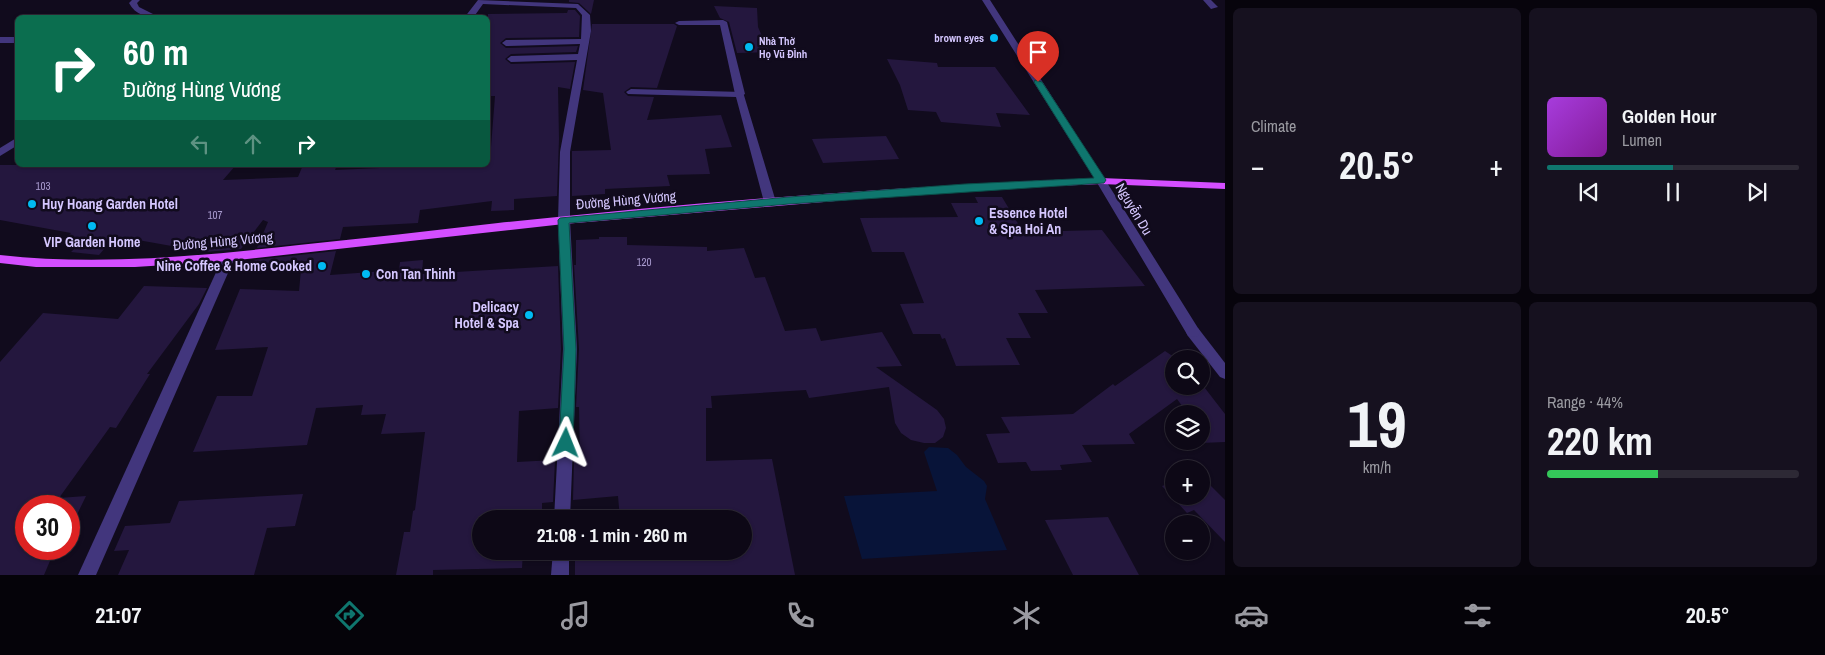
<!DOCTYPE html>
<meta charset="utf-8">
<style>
body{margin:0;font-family:"Archivo Narrow",sans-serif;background:#16111f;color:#f1f3f6;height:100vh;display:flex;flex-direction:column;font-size:19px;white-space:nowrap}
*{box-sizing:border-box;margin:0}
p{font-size:16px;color:#9a9aa1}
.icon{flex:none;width:28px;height:28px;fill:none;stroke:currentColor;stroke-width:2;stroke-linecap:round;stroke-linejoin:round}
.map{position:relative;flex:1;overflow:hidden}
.sheet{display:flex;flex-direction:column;gap:8px;padding:8px;background:#07040c;width:600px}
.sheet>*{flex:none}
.banner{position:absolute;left:15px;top:15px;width:475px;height:152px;border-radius:8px;box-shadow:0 1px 4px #0004,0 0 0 1px #2d2935;background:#0b6e4f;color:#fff;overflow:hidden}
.controls{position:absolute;left:1165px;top:350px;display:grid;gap:10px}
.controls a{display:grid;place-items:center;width:45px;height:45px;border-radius:50%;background:#0d0816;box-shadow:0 1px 4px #0004,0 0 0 1px #2d2935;font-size:25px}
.speed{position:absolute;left:15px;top:495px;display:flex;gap:10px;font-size:25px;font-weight:700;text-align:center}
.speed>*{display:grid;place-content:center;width:65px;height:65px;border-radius:50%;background:#0d0816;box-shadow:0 1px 4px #0004,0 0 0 1px #2d2935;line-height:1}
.speed .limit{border:8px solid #d22;background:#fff;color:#111}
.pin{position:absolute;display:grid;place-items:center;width:42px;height:42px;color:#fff;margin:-51px -21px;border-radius:50% 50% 50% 0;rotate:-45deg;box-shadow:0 0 5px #0007}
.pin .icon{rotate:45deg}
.me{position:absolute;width:55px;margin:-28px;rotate:2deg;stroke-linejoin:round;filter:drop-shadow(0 0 4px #0008)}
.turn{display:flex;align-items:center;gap:18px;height:105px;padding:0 25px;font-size:22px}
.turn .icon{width:65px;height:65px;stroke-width:2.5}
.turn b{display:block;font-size:35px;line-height:42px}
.lanes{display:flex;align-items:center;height:48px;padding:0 25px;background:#0003;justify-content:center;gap:25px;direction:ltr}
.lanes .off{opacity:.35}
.big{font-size:38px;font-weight:700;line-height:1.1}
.sheet .widget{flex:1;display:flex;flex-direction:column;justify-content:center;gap:8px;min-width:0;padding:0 18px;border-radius:8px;background:#16111f}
.sheet .dial{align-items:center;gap:0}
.dial b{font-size:65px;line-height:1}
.song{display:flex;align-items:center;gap:15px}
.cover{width:60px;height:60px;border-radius:8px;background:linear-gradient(135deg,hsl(280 70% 55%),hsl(290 70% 35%))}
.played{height:5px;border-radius:2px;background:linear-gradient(90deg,#0f766e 50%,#2d2935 50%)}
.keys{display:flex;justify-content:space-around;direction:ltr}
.heat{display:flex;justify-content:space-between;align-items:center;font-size:28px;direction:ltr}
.charge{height:8px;border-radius:4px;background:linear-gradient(90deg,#34c759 44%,#2d2935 0)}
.sheet .tiles{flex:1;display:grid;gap:8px;grid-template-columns:repeat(2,1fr)}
.trip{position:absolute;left:472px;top:510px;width:280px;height:50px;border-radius:25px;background:#0d0816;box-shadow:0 1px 4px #0004,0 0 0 1px #2d2935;font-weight:700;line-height:50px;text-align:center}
.tab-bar{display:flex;height:80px;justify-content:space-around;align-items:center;background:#050309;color:#9a9aa1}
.tab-bar .icon{width:35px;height:35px}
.tab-bar .current{color:#0f766e}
.tab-bar b{font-size:22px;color:#f1f3f6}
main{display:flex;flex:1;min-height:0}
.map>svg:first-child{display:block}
.water{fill:#081439}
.building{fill:#24173e}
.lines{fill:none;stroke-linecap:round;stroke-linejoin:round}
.service{fill:#42367d;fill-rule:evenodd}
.minor{fill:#42367d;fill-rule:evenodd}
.tertiary{fill:#42367d;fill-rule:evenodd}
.primary{fill:#d44eff;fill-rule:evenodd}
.route{fill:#0f766e;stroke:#0a4d48}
.poi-dot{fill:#00bbf2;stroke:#110b1d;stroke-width:2}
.labels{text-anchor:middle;stroke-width:5;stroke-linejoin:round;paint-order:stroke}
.far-poi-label{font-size:11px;font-weight:bold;fill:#d5c7ff;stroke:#110b1d;text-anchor:end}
.number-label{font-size:11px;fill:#a99bcf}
.street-label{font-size:14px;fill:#d5c7ff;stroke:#110b1d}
.poi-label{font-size:14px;font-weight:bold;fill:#d5c7ff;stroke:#110b1d;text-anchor:start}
</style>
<main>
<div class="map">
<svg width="1225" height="575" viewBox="0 0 1225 575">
<rect width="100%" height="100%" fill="#110b1d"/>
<path class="water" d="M929,447l19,1 9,7 9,12 18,14 3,5 -2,13 22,51 -145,9 -18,-63 93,-5 -13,-39z"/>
<g class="building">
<path d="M569,0h25l-3,14 -12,-11 -10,-1z"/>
<path d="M714,6l43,2 1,19 11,25 -32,1 -8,-31 -9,-4z"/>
<path d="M568,10h7l5,6 -1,21 -73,1 -6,5 6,5 72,-2 -2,6 -65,2 -6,5 6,5 64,-2 -5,27 -12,-2 1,52 -2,57 -43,3v11l-23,1 1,-10 -72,9 -2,13 -75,4 -3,12 -83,9 11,-26 -5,-2 -22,29 -36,3 -67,-12 -3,4 -24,-3 -12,14 -28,-3 6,-6 -17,-2 11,-11 -71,-13v-55h236l-13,15 75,-3 5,-12h34l-2,5 67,-3v-2h86v-18h3l4,-51h-7v-82l79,-1z"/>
<path d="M592,24h82l3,2 -20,62 -26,-1 -7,5 4,4 26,1 -7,23 74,-5 11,32 -27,2 5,25 -43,1 3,11 -65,3v5l-33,2v-45l39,-1 -8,-57 -20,-3z"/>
<path d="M887,59l50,4 1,4h57l35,48 -34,-2 5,14 -60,-5 -5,-10 -28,-2 -8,-25z"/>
<path d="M886,136l13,23 -76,4 -11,-24z"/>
<path d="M975,197h27l21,35 79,-2 43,56 -110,4 13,23h-30l13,25h-25l14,27 -64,1 -11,-28 -3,1 -2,-5h-27l-13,-30 24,-1 -20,-51h-32l-12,-34 98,-1 -7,-14h27z"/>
<path d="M599,237h28v8l80,2v4l37,-3 11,30 10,-1 20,54 31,-3 5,13 61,-9 20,34 -26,1 61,43 7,9 2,9 -3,9 -8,6h-11l-13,-3 -10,-7 -6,-10 -6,-36 -80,11 -3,-8 -95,6 1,12h-6v53l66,-2 23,116h-220v-24h169v-32h-124l-2,-23 -45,4 1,-41 6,-1 -1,-51h-3l3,-58 -5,-84h2v-25l23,-1z"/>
<path d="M336,251l-6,24 69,-5 1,-8 23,-2 -1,14 136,-8 3,83 -3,59 -39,3 -2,51 38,-2 -2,42 -11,1v9l-17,1 -1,6h-43v32h42l-1,17 -89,2v5h-37l8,-43h6l3,-21 2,-1 10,-78 -44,2 5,-20 -25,1 2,-10 -47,3 -9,37 -114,7 24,-56h35l16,-49 -53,3 25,-61 59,2 2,-21 -49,-10z"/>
<path d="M144,286l63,2 -8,16 -52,70h3l-34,54 -6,-1 -51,71 27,-2 -15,31h-2v-21h-43v43h29l-11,26h-44v-213l43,-49 75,6z"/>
<path d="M1165,351l12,8h-3v27h27v-3l24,31v28l-24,1v-29h-13l-11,-15 -48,35 6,10 -53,1 10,17 -32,3 2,5 -31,1 -5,-9 -28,1 -12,-29 24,-1 -9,-16 72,-3 40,-30 2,2z"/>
<path d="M1201,476l24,24v42l-31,-32 -7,3 -25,-27 12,-4v14h27z"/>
<path d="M303,494l-8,32 -28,2 -13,47h-136l11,-25 -15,1 11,-25 45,-3 9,-22z"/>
<path d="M1108,517l31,58h-66l-28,-55z"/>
</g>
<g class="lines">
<g class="service">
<path d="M1203,0h8l7,7 -7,2z"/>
<path d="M631,89l112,3 33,110 -2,3h-8l-2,-3 -28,-105 -108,-3 -2,-2z"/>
</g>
<g class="minor">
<path d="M132,0h8l-3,3 2,4 22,11c-13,0 -26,-3 -32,-15z"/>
<path d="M478,0l100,4 12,11 1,16 -21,121v68l7,129 -7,170h-16l9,-170 -5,-129 2,-68 17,-92 -66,2 -4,-3 4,-3 67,-2 2,-10 -74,2 -4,-3 4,-3 75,-1 1,-24 -6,-7 -93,-4 -10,14h-9z"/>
<path d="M723,20l4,2 18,72 -5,3 -5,-3 -15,-69h-41l-4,-2 4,-2z"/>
<rect x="0" y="37" width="18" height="6"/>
<path d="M18,137v8l-18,11v-8z"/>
<path d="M229,253l6,4 -139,318h-18l145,-318z"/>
<path d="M1193,327l5,1 27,35v16l-5,-2 -32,-41 -2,-4 2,-4z"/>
<path d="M553,551h16v24h-18z"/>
</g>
<path class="tertiary" d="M982,0h8l116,181 92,147 2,4 -2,4 -5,1 -5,-1 -92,-155z"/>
<path class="primary" d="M1101,178l124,5v6l-124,-5 -136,6 -401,34 -335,37 -94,6h-99l-36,-4v-8c99,11 200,1 299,-10 66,-7 132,-14 199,-22 200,-21 402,-37 603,-45z"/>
</g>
<path class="route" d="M1035,80l7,2 64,98 -2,3 -315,21 -220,19 7,126 -3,94 -2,5 -5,2 -5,-2 -2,-5 5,-94 -6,-129 2,-2 229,-21 176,-13 129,-6 -60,-96z"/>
<g class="poi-dot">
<circle cx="994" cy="38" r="5"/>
<circle cx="749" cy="47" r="5"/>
<circle cx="32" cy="204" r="5"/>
<circle cx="979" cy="221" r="5"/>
<circle cx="92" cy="226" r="5"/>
<circle cx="322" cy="266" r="5"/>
<circle cx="366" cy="274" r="5"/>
<circle cx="529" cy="315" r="5"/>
</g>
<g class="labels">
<g class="far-poi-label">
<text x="984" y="42">brown eyes</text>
<text x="759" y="45" text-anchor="start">Nhà Thờ<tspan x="759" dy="13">Họ Vũ ĐÌnh</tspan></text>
</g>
<g class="number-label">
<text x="43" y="190">103</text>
<text x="215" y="219">107</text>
<text x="644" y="266">120</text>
</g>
<g class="street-label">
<text transform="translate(626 200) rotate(-5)" y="5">Đường Hùng Vương</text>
<text transform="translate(1134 209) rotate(59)" y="5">Nguyễn Du</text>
<text transform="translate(223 241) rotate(-5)" y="5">Đường Hùng Vương</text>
</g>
<g class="poi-label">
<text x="42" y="209">Huy Hoang Garden Hotel</text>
<text x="989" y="218">Essence Hotel<tspan x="989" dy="16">&amp; Spa Hoi An</tspan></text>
<text x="92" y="247" text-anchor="middle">VIP Garden Home</text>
<text x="312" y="271" text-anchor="end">Nine Coffee &amp; Home Cooked</text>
<text x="376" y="279">Con Tan Thinh</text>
<text x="519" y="312" text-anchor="end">Delicacy<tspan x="519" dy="16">Hotel &amp; Spa</tspan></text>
</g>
</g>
</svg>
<div class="controls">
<a><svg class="icon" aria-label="search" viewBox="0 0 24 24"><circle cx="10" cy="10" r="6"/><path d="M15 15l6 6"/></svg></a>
<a><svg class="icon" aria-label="layers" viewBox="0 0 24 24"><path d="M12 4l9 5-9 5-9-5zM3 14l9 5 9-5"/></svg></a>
<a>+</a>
<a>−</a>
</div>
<div class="speed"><div class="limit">30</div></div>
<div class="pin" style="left:1038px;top:82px;background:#d93025"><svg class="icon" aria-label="arrive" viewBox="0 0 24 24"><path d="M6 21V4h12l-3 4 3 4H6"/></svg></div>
<svg class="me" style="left:566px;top:443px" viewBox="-20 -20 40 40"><path d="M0-17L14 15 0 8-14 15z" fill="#0f766e" stroke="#fff" stroke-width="4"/></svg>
<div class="trip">21:08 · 1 min · 260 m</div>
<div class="banner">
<div class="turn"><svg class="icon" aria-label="right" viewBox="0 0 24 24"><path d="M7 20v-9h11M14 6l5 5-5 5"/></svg><div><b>60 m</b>Đường Hùng Vương</div></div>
<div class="lanes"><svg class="icon off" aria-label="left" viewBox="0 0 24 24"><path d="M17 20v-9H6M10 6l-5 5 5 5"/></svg><svg class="icon off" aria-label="ahead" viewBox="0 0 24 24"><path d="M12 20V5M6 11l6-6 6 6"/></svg><svg class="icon" aria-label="right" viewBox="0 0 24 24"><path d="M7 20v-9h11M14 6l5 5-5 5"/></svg></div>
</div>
</div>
<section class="sheet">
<div class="tiles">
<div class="widget"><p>Climate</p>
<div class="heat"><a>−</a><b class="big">20.5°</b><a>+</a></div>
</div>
<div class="widget">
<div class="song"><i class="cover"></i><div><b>Golden Hour</b><p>Lumen</p></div></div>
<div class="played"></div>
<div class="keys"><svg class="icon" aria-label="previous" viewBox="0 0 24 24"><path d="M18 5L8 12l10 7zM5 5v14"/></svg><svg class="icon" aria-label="pause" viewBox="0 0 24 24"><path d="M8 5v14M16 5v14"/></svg><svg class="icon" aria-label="next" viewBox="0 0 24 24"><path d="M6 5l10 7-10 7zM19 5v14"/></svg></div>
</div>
<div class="widget dial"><b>19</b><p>km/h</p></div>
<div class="widget"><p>Range · 44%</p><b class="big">220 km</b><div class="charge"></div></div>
</div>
</section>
</main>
<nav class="tab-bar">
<b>21:07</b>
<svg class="icon current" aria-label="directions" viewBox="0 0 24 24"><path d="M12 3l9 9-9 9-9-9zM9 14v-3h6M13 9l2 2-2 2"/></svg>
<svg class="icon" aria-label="music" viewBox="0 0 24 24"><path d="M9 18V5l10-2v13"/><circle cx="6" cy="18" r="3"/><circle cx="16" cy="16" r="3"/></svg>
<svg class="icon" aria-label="phone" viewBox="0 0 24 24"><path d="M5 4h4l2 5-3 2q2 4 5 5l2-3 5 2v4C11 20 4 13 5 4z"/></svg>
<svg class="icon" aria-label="climate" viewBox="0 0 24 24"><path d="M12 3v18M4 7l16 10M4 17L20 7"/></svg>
<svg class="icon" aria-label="car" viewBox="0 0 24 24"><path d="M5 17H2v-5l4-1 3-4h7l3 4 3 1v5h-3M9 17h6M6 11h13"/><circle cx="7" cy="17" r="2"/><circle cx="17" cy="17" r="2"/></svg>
<svg class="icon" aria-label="filters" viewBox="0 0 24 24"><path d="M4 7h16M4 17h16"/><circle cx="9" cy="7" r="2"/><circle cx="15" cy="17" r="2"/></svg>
<b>20.5°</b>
</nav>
